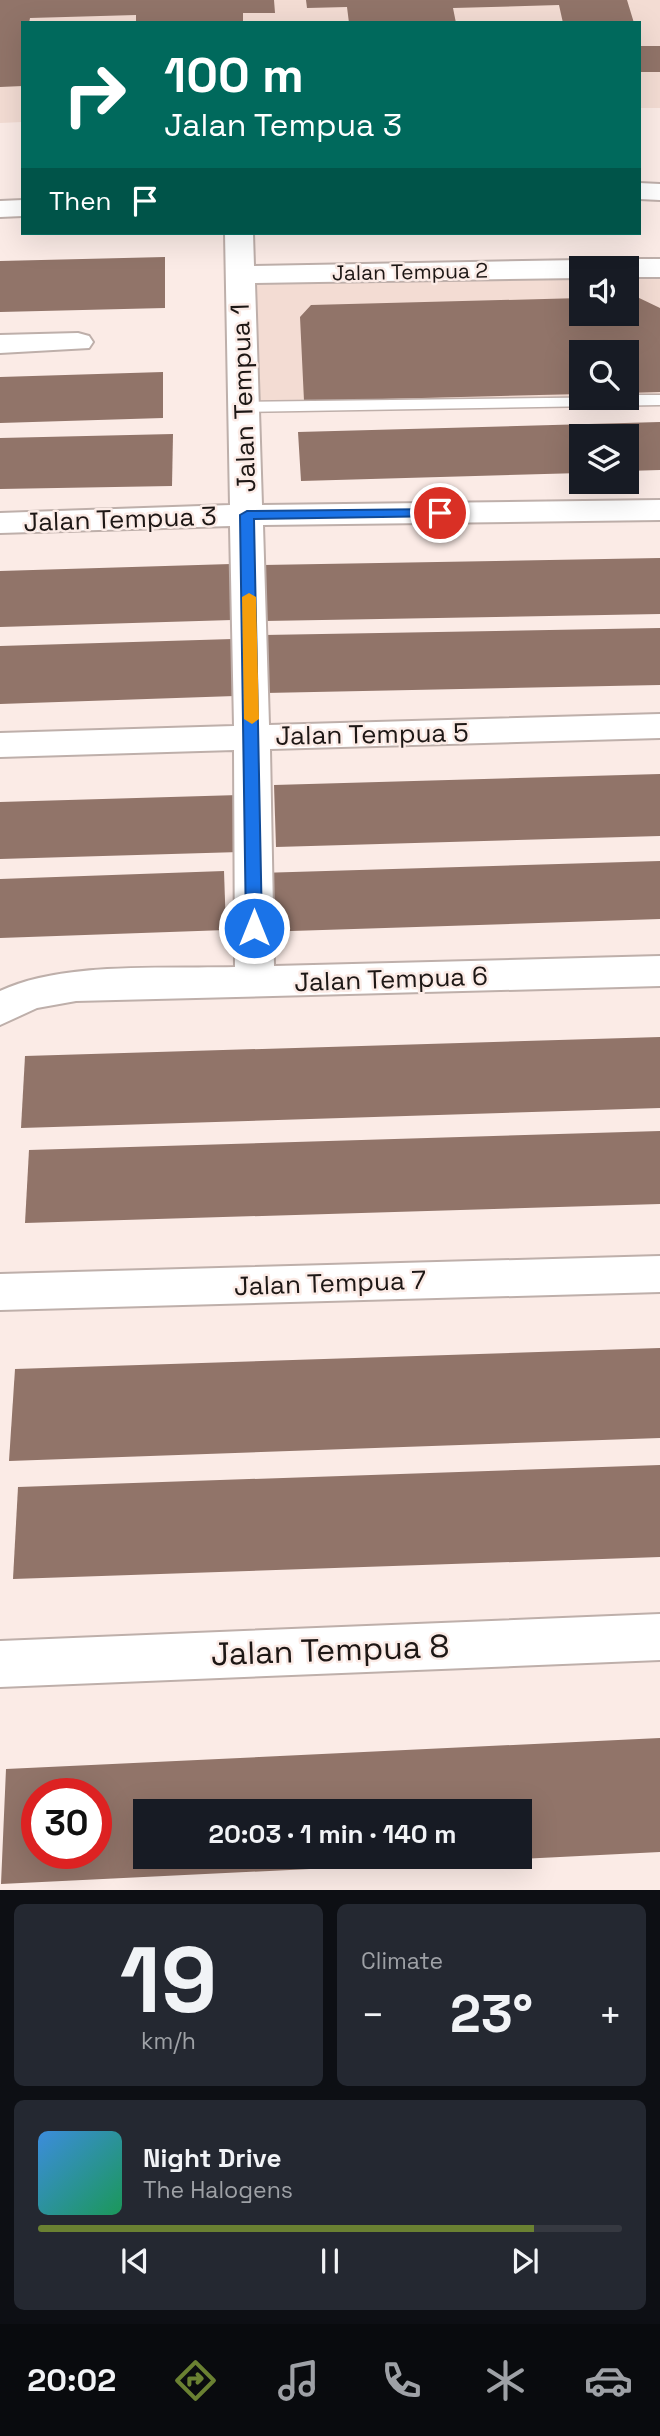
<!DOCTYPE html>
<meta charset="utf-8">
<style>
body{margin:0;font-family:"Space Grotesk",sans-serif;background:#242831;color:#f1f3f6;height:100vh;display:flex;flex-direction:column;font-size:26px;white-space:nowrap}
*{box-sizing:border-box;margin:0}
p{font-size:23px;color:#9ea1a6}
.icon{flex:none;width:38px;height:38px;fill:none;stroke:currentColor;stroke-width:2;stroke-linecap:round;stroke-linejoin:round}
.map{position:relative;height:1890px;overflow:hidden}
.drawer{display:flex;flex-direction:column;gap:14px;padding:14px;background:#0d0f14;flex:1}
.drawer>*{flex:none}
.hud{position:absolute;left:21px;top:21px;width:620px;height:214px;border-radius:0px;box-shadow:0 7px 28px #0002;background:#00695c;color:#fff;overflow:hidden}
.controls{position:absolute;left:569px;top:256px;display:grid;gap:14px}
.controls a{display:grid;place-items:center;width:70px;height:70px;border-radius:0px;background:#171b24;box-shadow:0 7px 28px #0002;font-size:35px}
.speed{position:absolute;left:21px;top:1778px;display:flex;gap:14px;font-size:35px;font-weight:700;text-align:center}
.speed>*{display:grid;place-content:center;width:91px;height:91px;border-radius:50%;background:#171b24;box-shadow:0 7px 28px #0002;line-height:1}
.speed .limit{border:10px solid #d22;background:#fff;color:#111}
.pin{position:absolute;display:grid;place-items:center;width:60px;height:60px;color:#fff;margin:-30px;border:4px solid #fff;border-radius:50%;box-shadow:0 2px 7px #0007}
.me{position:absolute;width:77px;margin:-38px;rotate:0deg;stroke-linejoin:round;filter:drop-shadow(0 0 5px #0008)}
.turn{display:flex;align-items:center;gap:24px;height:147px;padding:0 28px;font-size:32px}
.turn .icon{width:91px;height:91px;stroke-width:2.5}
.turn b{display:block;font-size:49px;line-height:60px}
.then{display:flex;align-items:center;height:66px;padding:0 28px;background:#0003;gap:14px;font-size:26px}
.big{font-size:52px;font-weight:700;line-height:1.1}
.drawer .tile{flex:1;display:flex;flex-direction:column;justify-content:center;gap:10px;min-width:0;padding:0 24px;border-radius:10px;background:#242831}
.drawer .dial{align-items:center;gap:0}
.dial b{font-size:91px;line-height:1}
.song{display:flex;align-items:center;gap:21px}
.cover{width:84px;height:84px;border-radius:10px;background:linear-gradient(135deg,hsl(210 70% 55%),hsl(150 70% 35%))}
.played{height:7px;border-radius:4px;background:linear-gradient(90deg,#6a8132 85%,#363941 85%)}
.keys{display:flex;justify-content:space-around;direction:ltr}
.heat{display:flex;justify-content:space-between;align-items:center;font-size:38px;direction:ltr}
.drawer .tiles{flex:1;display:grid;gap:14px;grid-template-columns:1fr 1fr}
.tile:last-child{grid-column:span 2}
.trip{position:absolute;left:133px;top:1799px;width:399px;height:70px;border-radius:0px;background:#171b24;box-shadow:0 7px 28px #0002;font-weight:700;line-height:70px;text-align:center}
.tabs{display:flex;height:112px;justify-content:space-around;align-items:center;background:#090b0e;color:#9ea1a6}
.tabs .icon{width:49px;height:49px}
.tabs .current{color:#6a8132}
.tabs b{font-size:32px;color:#f1f3f6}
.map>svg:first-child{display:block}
.built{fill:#f3dcd3}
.building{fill:#917469;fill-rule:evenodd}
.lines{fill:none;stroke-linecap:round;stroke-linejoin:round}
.service-casing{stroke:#beafaa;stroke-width:3}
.minor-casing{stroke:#beafaa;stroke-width:4}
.secondary-casing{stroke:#beafaa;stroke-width:4}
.service{fill:#fff;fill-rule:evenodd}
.minor{fill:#fff;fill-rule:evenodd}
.secondary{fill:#fff;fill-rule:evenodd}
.route{fill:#1a73e8;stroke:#114b97;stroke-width:2}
.slow{fill:#f59e0b}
.labels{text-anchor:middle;stroke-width:5;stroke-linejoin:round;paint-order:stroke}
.far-street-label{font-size:21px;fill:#1d1715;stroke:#fbebe6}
.street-label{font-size:26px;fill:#1d1715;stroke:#fbebe6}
.near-street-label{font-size:32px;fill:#1d1715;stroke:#fbebe6}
</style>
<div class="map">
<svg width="660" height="1890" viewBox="0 0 660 1890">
<rect width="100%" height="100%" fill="#fbebe6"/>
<g class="built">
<path d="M0,0h660v108h-21v-85h-616v99l-23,1z"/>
<path d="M627,274h33v122h-33l-1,-44h-45v45l-325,6 -3,-122 328,-6v38h45z"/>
</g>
<g class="building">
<path d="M0,0h274l1,13h-32v10h-107v-8l-106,3 -1,5h-6v63l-23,1z"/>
<path d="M306,0h321l7,23h-71l-4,-18 -106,3 3,15h-107l-2,-16 -40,1z"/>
<rect x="639" y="46" width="21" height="26"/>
<path d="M165,257v51l-165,4v-51z"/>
<path d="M635,296l25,12v84l-34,1v-41h-45v42l-277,7 -4,-84 11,-12 270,-7v15h45v-16z"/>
<path d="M163,372v46l-163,5v-46z"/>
<path d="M660,422v48l-34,1v-35h-45v37l-280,8 -3,-49z"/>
<path d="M173,434l-1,52 -172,3v-51z"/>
<path d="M660,558v56l-396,7 -1,-56z"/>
<path d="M231,564l1,56 -232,7v-56z"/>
<path d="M660,628v57l-395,8 -1,-58z"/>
<path d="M233,639l2,57 -235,8v-58z"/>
<path d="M660,774v62l-384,11 -2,-62z"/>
<path d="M239,795l1,57 -240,7v-57z"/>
<path d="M660,861v58l-400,13 -1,-59z"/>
<path d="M224,871l2,59 -226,8v-59z"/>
<path d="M660,1037v71l-639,20 4,-72z"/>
<path d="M660,1131v73l-635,19 4,-73z"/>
<path d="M660,1348v90l-651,23 6,-92z"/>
<path d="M660,1465v92l-647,22 5,-92z"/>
<path d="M660,1738v114l-140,7v-48h-375v46h367l1,2 -512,25 5,-115zM37,1794h59v59h-59z"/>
</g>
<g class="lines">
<g class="service-casing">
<path id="service" d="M626,395h34v10l-416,7 -9,-5 9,-5 382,-5z"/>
</g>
<g class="minor-casing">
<g id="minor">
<path d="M225,233h28l1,33 327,-6 10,3 4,5h-14v10l-326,5 7,222 398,-5v20l-397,5 6,200 391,-11v24l-390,11 4,217 386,-10v30l-584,15 -39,7 -37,17v-34c63,-30 166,-22 235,-24l-1,-217 -234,7v-24l234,-7 -4,-200 -230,7v-20l230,-8z"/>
<path d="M626,259h34v18h-34v-9h-14l4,-6z"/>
<path d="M78,333l11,3 4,6 -4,6 -89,5v-18z"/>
<path d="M660,1256v36l-660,18v-36z"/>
<path d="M660,1614v46l-660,27v-46z"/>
</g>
</g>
<g class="secondary-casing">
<g id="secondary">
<path d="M639,183l21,1v16l-21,-1z"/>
<path d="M23,200v16l-23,1v-16z"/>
</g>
</g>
<use href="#service" class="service"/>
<use href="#minor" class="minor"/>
<use href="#secondary" class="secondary"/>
</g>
<path class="route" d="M440,509l4,1v6l-190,3 8,409 -2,5h-11l-3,-5 -6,-413 7,-4z"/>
<path class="slow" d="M249,593l7,4 3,122 -7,5 -8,-5 -2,-122z"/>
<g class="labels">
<g class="far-street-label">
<text transform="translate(410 272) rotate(-1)" y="7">Jalan Tempua 2</text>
</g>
<g class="street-label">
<text transform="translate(243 398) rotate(-92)" y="9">Jalan Tempua 1</text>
<text transform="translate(120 519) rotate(-2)" y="9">Jalan Tempua 3</text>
<text transform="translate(372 734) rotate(-1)" y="9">Jalan Tempua 5</text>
<text transform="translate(391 979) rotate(-2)" y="9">Jalan Tempua 6</text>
<text transform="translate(330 1283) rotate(-2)" y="9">Jalan Tempua 7</text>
</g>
<g class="near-street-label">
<text transform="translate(330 1650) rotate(-2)" y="11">Jalan Tempua 8</text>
</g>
</g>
</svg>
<div class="controls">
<a><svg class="icon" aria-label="sound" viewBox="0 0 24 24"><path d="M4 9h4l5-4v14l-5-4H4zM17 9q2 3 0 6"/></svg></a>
<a><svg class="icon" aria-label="search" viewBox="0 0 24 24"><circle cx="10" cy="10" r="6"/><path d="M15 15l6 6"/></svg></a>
<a><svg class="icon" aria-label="layers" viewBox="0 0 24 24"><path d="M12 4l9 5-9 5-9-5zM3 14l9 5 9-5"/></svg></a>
</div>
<div class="speed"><div class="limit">30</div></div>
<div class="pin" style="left:440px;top:513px;background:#d93025"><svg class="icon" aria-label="arrive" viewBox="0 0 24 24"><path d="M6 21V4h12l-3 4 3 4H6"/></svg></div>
<svg class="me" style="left:254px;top:928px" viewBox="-20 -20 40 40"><circle r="17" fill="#1a73e8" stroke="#fff" stroke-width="3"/><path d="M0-11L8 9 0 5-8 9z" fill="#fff"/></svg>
<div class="trip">20:03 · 1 min · 140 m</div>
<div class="hud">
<div class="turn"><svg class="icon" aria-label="right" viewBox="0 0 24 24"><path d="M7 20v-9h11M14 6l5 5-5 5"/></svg><div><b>100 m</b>Jalan Tempua 3</div></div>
<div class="then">Then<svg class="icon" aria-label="arrive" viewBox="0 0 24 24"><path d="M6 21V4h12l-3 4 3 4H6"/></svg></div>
</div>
</div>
<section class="drawer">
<div class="tiles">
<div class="tile dial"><b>19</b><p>km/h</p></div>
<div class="tile"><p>Climate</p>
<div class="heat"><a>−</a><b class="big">23°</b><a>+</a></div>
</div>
<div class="tile">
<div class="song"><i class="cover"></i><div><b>Night Drive</b><p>The Halogens</p></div></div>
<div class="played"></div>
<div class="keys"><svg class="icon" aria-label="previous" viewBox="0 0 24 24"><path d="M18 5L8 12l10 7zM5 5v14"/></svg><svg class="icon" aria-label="pause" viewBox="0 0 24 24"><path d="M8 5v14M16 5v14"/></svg><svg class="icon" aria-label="next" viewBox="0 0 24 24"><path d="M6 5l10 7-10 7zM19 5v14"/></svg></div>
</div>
</div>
</section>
<nav class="tabs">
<b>20:02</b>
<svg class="icon current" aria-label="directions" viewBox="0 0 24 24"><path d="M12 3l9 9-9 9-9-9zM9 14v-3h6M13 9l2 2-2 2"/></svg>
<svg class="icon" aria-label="music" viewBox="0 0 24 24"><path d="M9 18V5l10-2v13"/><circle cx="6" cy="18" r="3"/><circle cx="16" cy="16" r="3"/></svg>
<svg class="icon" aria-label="phone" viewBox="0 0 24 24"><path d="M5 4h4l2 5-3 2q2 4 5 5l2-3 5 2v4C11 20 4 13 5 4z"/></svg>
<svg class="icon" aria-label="climate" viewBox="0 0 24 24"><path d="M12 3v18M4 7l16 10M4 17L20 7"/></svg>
<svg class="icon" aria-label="car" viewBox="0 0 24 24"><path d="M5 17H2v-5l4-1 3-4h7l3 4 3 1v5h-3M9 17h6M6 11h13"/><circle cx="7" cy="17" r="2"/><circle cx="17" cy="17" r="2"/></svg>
</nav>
